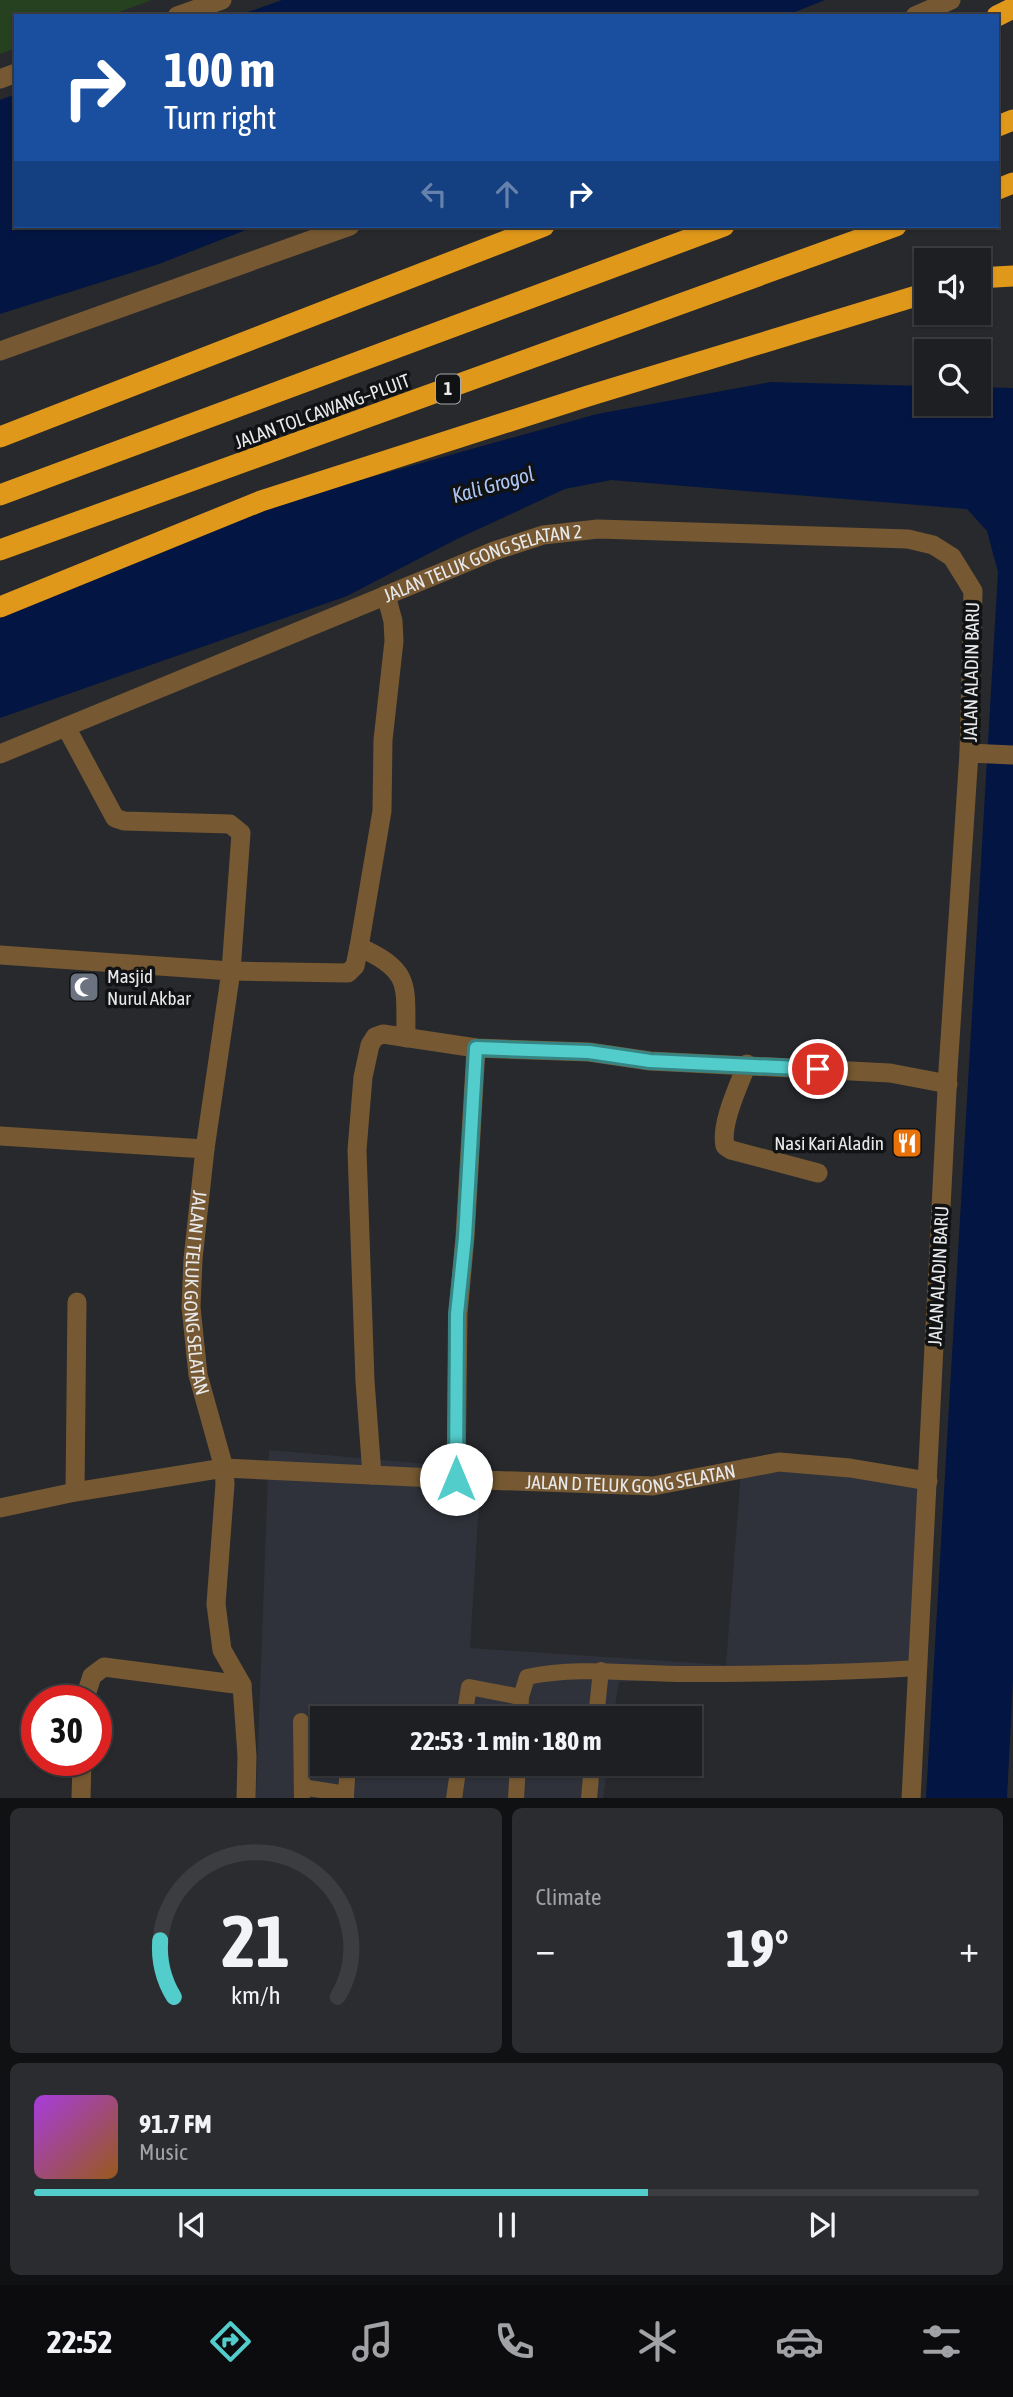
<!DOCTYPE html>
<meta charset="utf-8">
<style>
body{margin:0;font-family:"Asap Condensed",sans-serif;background:#2b2c2f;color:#f1f3f6;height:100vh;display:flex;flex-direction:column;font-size:26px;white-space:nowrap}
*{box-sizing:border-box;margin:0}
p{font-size:23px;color:#a1a2a5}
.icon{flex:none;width:38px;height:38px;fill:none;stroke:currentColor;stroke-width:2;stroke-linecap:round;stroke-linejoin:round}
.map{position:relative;height:1798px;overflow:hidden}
.side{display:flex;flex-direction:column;gap:10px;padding:10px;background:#101113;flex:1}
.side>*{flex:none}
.top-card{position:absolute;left:14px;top:14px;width:985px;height:214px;border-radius:0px;box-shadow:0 2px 5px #0004,0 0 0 2px #3c3d40;background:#1a4fa0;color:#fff;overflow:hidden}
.buttons{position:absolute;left:914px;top:248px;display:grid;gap:14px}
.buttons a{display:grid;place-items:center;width:77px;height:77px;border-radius:0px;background:#1e1f22;box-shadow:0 2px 5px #0004,0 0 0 2px #3c3d40;font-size:35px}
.speed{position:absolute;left:21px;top:1685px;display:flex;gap:14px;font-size:35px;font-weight:700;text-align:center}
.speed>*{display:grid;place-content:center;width:91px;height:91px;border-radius:50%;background:#1e1f22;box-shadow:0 2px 5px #0004,0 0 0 2px #3c3d40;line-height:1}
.speed .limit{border:10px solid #d22;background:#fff;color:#111}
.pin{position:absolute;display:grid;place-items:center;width:60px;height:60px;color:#fff;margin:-30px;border:4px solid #fff;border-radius:50%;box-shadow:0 2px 7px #0007}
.me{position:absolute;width:77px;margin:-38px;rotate:0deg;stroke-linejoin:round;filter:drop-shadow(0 0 5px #0008)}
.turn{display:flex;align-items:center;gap:24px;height:147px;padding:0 35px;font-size:32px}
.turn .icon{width:91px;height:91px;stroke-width:2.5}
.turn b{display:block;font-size:49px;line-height:60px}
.lanes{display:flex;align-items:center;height:66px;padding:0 35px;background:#0003;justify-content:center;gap:35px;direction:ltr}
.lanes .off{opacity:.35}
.big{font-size:52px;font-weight:700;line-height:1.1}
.side .widget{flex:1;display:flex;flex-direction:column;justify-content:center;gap:10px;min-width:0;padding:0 24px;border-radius:10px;background:#2b2c2f}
.side .dial{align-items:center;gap:0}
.dial svg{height:182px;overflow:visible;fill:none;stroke:#3c3d40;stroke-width:7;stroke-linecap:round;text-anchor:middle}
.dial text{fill:#f1f3f6;stroke:none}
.song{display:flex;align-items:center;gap:21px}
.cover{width:84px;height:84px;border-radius:10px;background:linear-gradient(135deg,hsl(280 70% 55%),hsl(30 70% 35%))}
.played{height:7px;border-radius:4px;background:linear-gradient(90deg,#53cdcb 65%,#3c3d40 65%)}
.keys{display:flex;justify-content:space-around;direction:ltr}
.heat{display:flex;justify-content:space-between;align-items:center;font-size:38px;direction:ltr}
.side .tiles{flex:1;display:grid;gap:10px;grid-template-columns:1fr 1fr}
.widget:last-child{grid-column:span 2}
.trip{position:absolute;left:310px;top:1706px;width:392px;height:70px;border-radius:0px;background:#1e1f22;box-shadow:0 2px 5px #0004,0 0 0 2px #3c3d40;font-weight:700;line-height:70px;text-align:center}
.dock{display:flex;height:112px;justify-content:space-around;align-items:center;background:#0c0c0e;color:#a1a2a5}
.dock .icon{width:49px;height:49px}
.dock .on{color:#53cdcb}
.dock b{font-size:32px;color:#f1f3f6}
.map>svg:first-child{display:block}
.built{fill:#30323b}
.green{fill:#264120}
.water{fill:#031542}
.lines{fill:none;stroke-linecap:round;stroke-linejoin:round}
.service{stroke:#765932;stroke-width:16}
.minor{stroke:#765932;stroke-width:19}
.tertiary{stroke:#765932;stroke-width:19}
.motorway{stroke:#e0981b;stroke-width:21}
.route-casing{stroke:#368584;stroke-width:18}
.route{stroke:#53cdcb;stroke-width:12}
.labels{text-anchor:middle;stroke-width:7;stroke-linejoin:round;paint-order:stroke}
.shield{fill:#111213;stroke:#a8a8aa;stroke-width:2}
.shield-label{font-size:18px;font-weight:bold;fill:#e8e9eb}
.street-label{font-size:19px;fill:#e8e9eb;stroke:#111213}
.poi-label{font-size:19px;fill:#e8e9eb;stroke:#111213;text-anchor:start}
.water-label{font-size:21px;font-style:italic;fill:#acc5f4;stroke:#111213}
</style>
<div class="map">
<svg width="1013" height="1799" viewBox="0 0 1013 1799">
<rect width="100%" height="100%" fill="#28292d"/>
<path class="built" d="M269,1450l212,19 -11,179 256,17 16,-207 192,25 -12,182 -303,17 -6,36h-291v46h286l-5,34 -347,1z"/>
<path class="green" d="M0,0h152l-44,16h-92v32l-16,6z"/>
<g class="water">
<path d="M282,0h543l-40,16h-548z"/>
<path d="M16,94v132h240l-97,38 -159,50v-214z"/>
<path d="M771,382l155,4v18h52v-17l35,1v1292l-6,118h-81l72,-1226 -11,-41 -20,-22 -356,-29 -46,9 -108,50 -110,57 -347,122v-111l304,-111 293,-82z"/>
</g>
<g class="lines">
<g class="service">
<path d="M464,1718l5,-31 52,10"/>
<path d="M520,1718l1,-21 6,-20c51,-11 103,-3 155,-3 79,0 158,-1 236,-6"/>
<path d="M596,1718l5,-48"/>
<path d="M301,1721l1,78"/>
<path d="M302,1787l44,7v5"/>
<path d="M346,1794l2,-30"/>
<path d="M454,1799l5,-35"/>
<path d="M516,1799l2,-35"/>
<path d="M589,1799l3,-35"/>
</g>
<g class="minor">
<path d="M177,16l45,-16"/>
<path d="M915,16l36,-16"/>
<path d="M0,79l16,-6"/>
<path d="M0,351l350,-125"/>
<path d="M66,727l49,91 9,3 106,3 11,9 -10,138 117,2 7,-7 4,-19 23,-136 1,-71 11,-99 -1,-20 -7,-26"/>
<path d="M359,947c54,24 46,39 47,91"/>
<path id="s1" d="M0,955l231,16 -26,178 -12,110 -2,48 7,68 26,93 1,16 -9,120 6,46 20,35 5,71 -1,43"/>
<path d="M747,1064c-8,21 -27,60 -22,82l6,4 87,23"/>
<path d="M0,1136l205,13"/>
<path d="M372,1475l-7,-94 -8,-231 6,-73 7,-32 5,-8 8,-3 93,14 113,4 61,9 240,12 58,11"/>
<path d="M456,1479l2,-165 7,-77 11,-189"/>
<path d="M75,1492l2,-190"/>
<path id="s2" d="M0,1508l75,-16 149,-24 232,11 197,7 126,-24 71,6 78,13"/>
<path d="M84,1701l8,-25 12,-9 138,18"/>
<path d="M81,1799l1,-39"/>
</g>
<g class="tertiary">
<path d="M969,753l44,2"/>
<path id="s3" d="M0,754l494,-203 49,-16 55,-6 310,10 25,6 19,12 21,34 -4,162 -21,317 -37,729"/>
</g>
<g class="motorway">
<path d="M997,16l16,-8"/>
<path d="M998,126l15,-6"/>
<path d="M998,189l15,-6"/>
<path d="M978,278l35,-2"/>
<path d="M0,437l544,-211"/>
<path d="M0,495l724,-269"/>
<path d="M0,550l896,-324"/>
<path d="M0,607l261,-106 327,-105 338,-103"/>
</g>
</g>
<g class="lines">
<g class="route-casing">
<path id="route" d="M456,1479l1,-165 8,-77 11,-189 113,4 61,9 168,8"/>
</g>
<use href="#route" class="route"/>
</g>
<defs>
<g id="mosque-square" transform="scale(1.575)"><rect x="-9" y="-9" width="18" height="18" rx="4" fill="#6b7280" stroke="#111213"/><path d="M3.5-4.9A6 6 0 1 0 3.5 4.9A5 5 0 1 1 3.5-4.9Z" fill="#fff"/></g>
<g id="restaurant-square" transform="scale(1.575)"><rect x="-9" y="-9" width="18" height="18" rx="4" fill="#e8710a" stroke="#111213"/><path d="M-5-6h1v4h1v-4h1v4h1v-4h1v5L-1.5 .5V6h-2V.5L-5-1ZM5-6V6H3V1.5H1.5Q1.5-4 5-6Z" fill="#fff"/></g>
</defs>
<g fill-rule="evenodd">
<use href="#mosque-square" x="84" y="987"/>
<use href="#restaurant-square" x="907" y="1143"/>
</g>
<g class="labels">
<rect class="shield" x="436" y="374.5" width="24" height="29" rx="5"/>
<g class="shield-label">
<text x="448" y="395">1</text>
</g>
<g class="street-label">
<text transform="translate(322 411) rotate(-20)" y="7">JALAN TOL CAWANG–PLUIT</text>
<text dy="7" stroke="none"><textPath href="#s3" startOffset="520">JALAN TELUK GONG SELATAN 2</textPath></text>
<text transform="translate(971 672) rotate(-89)" y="7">JALAN ALADIN BARU</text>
<text transform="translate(938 1276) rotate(-87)" y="7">JALAN ALADIN BARU</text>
<text dy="7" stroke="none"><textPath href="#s1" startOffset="556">JALAN I TELUK GONG SELATAN</textPath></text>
<text dy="7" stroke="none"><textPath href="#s2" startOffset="635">JALAN D TELUK GONG SELATAN</textPath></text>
</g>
<g class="poi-label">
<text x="107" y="983">Masjid<tspan x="107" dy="22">Nurul Akbar</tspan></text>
<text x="884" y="1150" text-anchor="end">Nasi Kari Aladin</text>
</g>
<g class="water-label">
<text transform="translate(493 485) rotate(-16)" y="7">Kali Grogol</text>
</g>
</g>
</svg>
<div class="buttons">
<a><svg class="icon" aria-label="sound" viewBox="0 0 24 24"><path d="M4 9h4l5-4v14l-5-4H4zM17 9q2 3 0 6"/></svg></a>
<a><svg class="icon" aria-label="search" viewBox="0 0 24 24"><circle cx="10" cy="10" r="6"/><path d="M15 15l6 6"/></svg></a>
</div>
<div class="speed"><div class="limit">30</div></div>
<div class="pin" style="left:818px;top:1069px;background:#d93025"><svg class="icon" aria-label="arrive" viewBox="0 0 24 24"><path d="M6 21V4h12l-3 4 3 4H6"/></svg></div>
<svg class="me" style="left:456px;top:1479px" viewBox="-20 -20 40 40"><circle r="19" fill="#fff"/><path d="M0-13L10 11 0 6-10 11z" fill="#53cdcb"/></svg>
<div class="trip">22:53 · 1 min · 180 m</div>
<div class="top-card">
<div class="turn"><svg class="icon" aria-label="right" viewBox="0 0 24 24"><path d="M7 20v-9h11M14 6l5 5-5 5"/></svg><div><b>100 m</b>Turn right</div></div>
<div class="lanes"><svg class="icon off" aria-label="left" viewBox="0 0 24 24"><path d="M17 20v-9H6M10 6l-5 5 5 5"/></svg><svg class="icon off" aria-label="ahead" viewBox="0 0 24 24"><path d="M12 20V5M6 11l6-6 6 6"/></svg><svg class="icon" aria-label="right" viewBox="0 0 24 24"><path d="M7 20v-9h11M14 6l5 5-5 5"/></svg></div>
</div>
</div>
<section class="side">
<div class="tiles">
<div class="widget dial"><svg viewBox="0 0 100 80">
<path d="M14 69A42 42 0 1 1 86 69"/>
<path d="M14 69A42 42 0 0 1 8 44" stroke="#53cdcb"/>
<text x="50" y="56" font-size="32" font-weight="700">21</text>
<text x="50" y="72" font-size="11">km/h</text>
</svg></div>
<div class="widget"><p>Climate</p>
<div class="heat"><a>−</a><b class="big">19°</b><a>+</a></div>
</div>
<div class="widget">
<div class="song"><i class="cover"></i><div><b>91.7 FM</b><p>Music</p></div></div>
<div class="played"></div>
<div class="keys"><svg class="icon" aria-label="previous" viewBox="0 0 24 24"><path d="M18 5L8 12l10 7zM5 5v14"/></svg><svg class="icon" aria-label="pause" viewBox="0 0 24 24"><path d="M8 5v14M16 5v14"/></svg><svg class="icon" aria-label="next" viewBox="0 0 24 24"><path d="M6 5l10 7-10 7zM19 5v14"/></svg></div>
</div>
</div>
</section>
<nav class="dock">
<b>22:52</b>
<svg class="icon on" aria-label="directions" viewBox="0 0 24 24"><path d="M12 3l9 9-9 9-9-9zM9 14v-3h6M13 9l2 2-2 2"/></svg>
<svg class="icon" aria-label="music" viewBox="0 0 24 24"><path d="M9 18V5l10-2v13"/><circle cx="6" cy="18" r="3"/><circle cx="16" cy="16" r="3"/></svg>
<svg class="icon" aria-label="phone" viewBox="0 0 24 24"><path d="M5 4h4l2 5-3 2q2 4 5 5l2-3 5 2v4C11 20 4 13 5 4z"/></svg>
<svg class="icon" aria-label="climate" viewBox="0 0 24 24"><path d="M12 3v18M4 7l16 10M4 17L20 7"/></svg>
<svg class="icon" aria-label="car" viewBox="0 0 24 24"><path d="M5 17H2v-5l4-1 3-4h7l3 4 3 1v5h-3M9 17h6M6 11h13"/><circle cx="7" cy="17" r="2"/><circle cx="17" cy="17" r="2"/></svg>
<svg class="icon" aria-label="filters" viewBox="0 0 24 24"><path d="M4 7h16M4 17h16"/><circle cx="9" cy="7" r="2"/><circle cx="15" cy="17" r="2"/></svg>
</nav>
